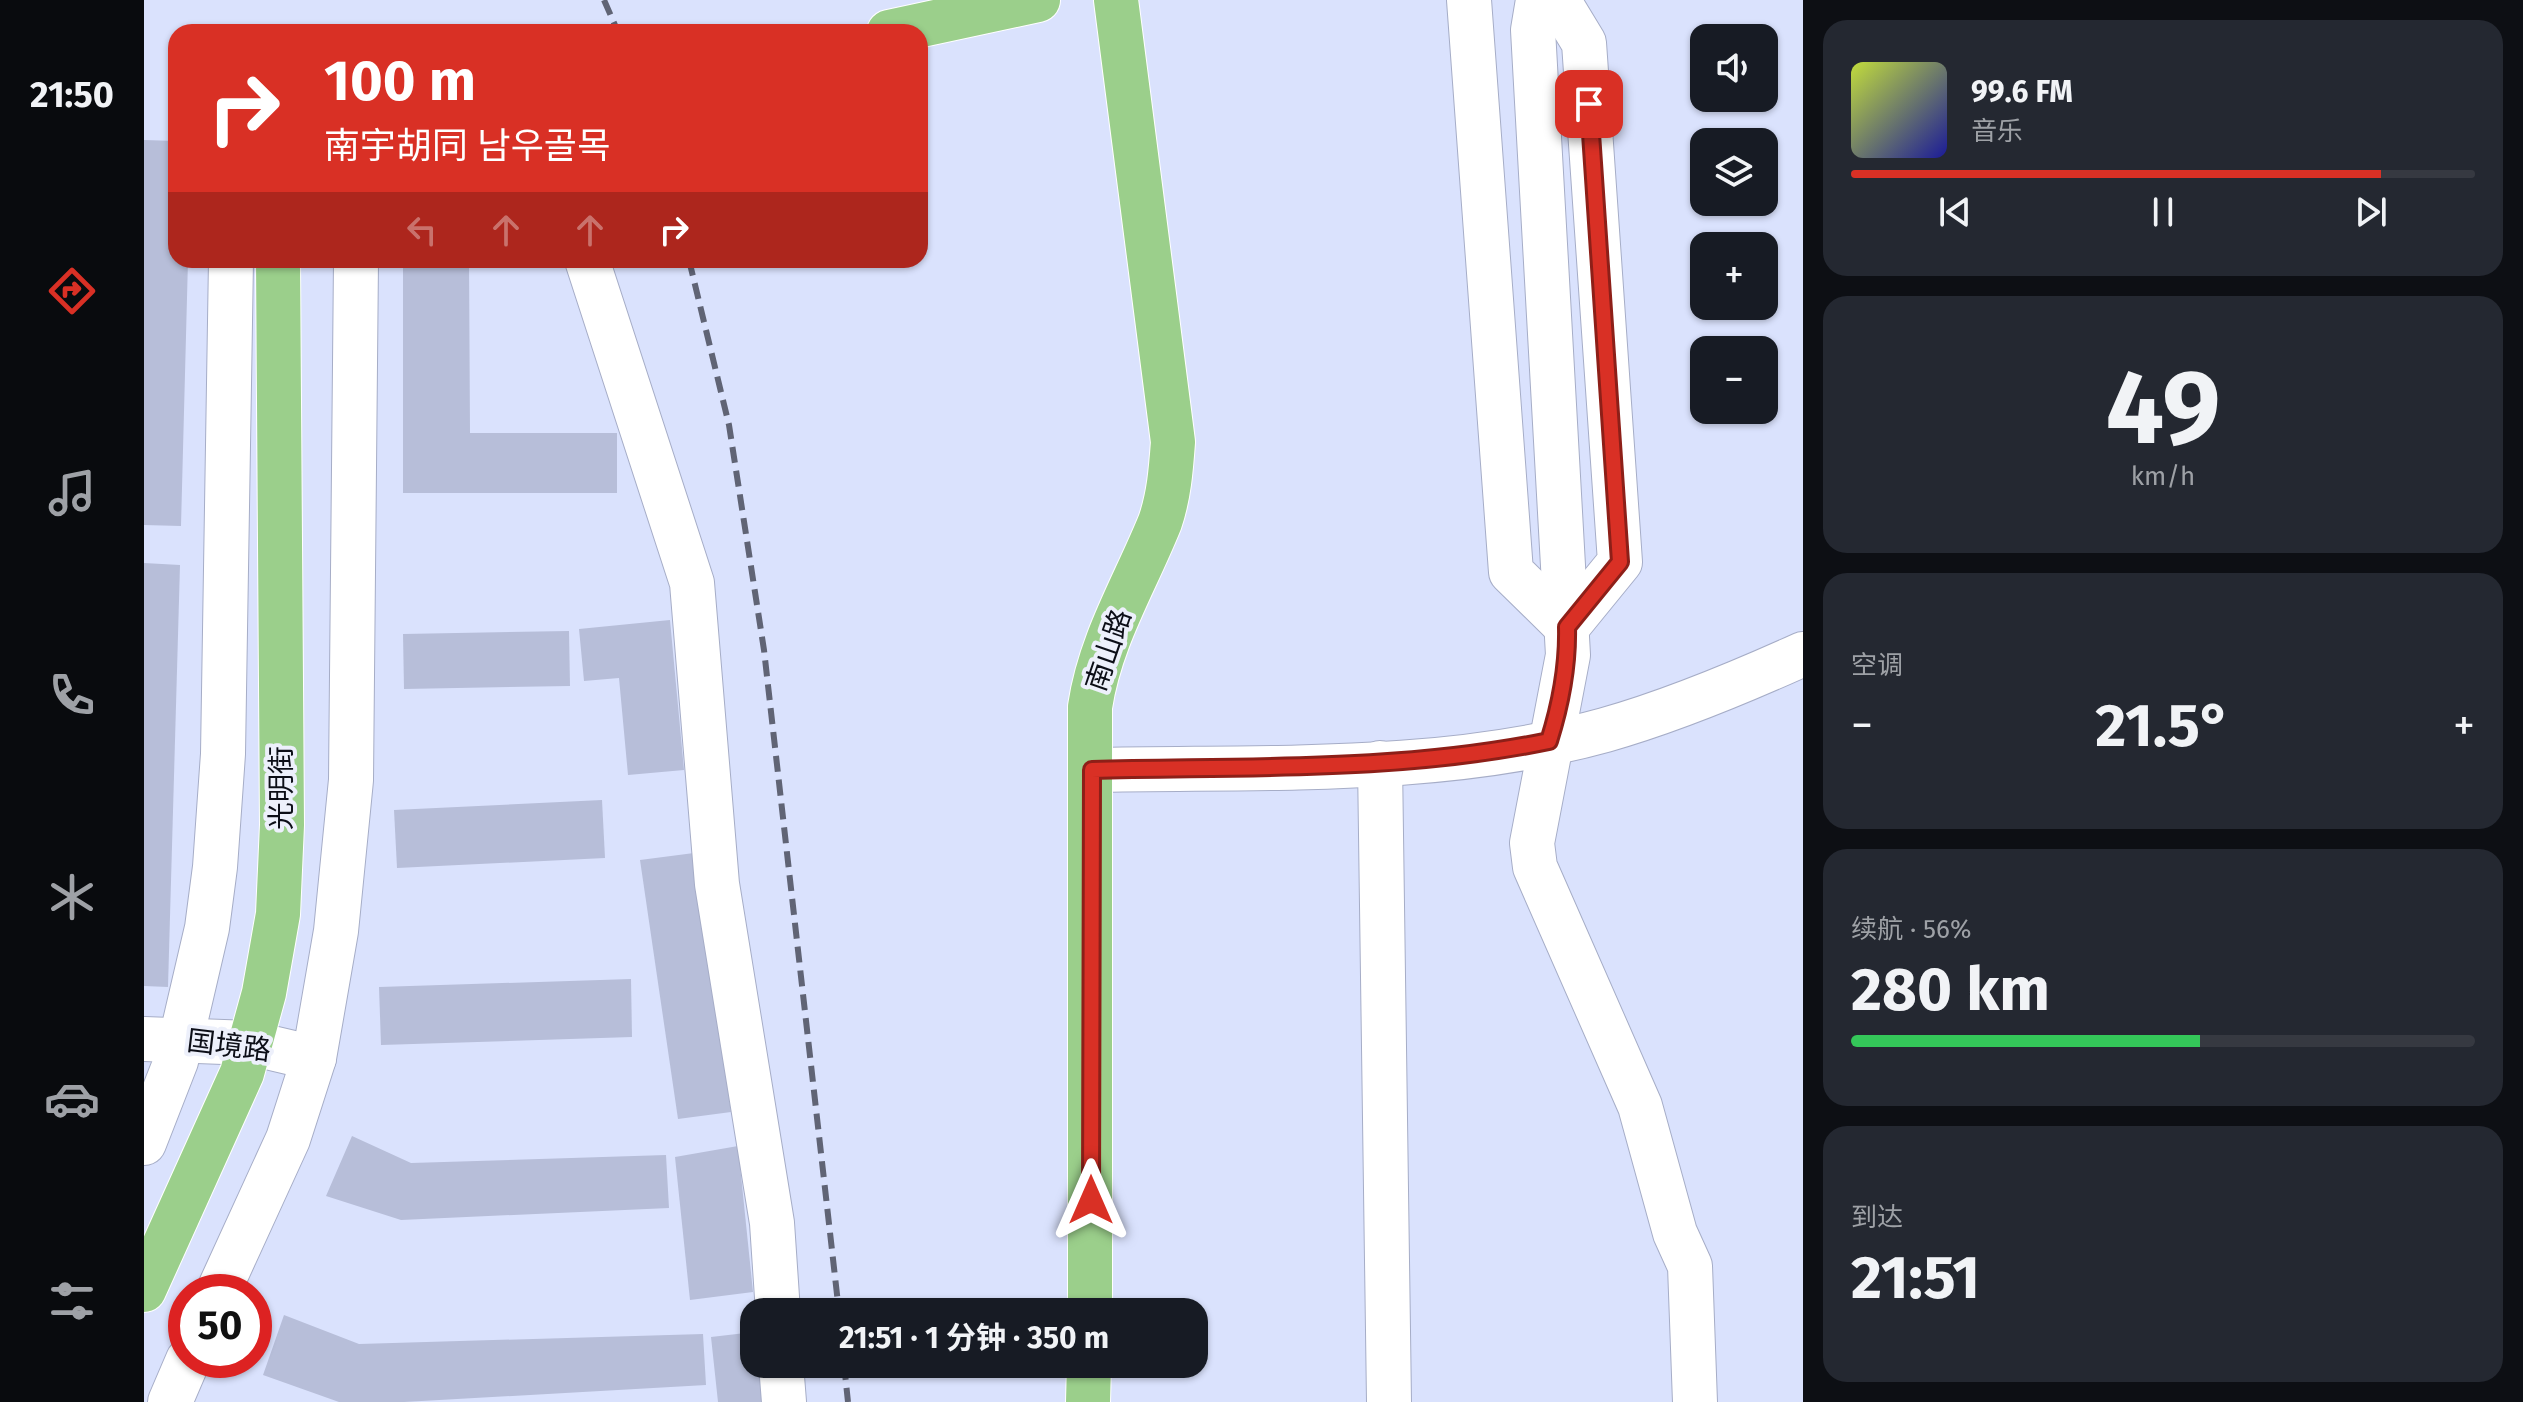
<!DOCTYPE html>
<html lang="zh">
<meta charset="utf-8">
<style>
body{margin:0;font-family:"Fira Sans","Noto Sans SC","Noto Sans KR",sans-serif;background:#242831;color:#f1f3f6;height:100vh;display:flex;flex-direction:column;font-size:30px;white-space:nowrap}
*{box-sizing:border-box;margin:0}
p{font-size:26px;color:#9ea1a6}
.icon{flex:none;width:44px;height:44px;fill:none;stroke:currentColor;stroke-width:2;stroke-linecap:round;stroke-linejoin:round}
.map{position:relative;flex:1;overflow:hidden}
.panel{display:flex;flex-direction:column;gap:20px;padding:20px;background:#0d0f14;width:720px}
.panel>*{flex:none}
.top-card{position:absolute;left:24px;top:24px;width:760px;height:244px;border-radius:24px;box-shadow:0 2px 6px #0004;background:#d93025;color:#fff;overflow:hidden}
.controls{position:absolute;left:1546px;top:24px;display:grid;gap:16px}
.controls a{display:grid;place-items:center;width:88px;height:88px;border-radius:16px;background:#171b24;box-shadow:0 2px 6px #0004;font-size:40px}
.speed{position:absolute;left:24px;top:1274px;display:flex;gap:16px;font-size:40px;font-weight:700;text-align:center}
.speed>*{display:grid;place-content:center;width:104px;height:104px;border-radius:50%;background:#171b24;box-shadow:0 2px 6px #0004;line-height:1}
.speed .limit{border:12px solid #d22;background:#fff;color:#111}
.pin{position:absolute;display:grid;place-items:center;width:68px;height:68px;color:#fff;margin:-34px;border-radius:16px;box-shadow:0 4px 12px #0006}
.me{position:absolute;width:88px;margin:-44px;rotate:0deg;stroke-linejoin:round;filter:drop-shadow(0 0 6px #0008)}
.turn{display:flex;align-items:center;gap:28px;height:168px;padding:0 24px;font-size:36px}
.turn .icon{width:104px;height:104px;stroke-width:2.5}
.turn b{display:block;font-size:56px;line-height:68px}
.lanes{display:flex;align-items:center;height:76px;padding:0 24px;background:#0003;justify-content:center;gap:40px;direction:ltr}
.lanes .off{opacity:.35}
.big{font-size:60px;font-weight:700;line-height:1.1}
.panel .widget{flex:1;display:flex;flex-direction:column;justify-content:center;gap:12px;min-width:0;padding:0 28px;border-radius:24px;background:#242831}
.panel .dial{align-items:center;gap:0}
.dial b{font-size:104px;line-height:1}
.song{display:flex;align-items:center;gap:24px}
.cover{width:96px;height:96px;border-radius:12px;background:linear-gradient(135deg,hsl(70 70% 55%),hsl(240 70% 35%))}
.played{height:8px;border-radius:4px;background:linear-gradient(90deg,#d93025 85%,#363941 85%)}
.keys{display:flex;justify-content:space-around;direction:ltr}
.heat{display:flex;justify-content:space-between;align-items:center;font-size:44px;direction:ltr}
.charge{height:12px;border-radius:6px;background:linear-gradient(90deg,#34c759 56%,#363941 0)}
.trip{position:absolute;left:596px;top:1298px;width:468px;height:80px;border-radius:24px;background:#171b24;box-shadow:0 2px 6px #0004;font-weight:700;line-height:80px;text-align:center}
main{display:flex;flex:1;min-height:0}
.tab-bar{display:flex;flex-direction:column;width:144px;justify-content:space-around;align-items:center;background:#090b0e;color:#9ea1a6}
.tab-bar .icon{width:56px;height:56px}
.tab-bar .current{color:#d93025}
.tab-bar b{font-size:36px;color:#f1f3f6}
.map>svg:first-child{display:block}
.building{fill:#b7bed9}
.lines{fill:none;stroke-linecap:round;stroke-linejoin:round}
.minor-casing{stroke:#a6adc7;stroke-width:46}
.major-casing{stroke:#fff;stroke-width:46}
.minor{stroke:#fff;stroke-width:44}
.major{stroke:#9bcf8b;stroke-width:44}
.rail{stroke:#606475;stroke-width:6;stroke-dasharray:16 8;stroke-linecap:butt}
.route-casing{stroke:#8d1f18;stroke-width:20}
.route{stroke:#d93025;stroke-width:14}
.labels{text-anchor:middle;stroke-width:8;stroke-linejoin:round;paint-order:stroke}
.street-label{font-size:28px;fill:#0c0e17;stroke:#edf0fb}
</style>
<main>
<nav class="tab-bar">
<b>21:50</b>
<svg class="icon current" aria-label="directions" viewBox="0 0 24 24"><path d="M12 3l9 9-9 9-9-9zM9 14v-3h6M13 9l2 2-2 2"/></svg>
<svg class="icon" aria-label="music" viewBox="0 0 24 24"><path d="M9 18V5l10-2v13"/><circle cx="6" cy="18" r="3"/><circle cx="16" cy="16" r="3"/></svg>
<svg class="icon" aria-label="phone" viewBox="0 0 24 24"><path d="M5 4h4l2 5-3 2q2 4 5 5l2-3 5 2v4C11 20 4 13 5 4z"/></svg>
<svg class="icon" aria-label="climate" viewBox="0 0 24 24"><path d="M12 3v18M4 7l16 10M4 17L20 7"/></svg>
<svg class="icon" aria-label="car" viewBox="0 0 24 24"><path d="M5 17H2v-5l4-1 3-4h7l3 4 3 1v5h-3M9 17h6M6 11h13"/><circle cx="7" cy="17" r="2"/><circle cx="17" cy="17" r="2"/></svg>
<svg class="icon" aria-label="filters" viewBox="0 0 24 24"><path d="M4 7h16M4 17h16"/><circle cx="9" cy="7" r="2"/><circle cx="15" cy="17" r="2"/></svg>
</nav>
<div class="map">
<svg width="1659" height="1402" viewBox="0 0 1659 1402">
<rect width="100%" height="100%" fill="#dae2fd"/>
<g class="building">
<path d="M0,140l32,1v119h12l-7,266 -37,-1z"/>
<path d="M259,260h66l1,173h147v60h-214z"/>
<path d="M0,563l36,2 -12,422 -24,-1z"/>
<path d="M526,620l14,150 -56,5 -9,-97 -35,3 -5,-52z"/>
<path d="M425,631l1,55 -166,3 -1,-55z"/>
<path d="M458,800l3,58 -208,10 -3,-58z"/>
<path d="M550,853l37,259 -53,7 -38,-259z"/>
<path d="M487,979l1,58 -251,8 -2,-58z"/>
<path d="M208,1136l59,27 255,-8 3,53 -268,12 -75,-24z"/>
<path d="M594,1146l15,146 -63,8 -15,-143z"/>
<path d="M140,1315l75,29 344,-10 3,51 -302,17h-65l-76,-27z"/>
<path d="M610,1332v32h6l4,38h-46l-7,-65z"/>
</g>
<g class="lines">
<g class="minor-casing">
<g id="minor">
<path d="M1325,0l42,572 56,55 53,-65 -36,-519 -26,-43"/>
<path d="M1394,0l-5,30 35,625 -36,188 3,24 105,239 35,127 15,33 5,136"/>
<path d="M443,260l105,323 25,301 55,339 6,89"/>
<path d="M1236,763l9,639"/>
<path d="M948,770c169,-4 348,6 513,-40 67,-19 134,-47 198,-76"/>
<path d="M0,1039l106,4 64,15"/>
<path d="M0,1143l32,-82 31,-133 8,-61 8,-113 8,-494"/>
<path d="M74,1292l70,-153 26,-81 22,-127 15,-151 5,-520"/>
<path d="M637,1364l3,38"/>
<path d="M26,1402l18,-42"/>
</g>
</g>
<g class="major-casing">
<g id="major">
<path d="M745,32l149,-32"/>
<path d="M0,1290l98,-217 22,-80 14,-79 4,-89 -4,-565"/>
<path d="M946,1312v-605c10,-67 45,-123 70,-185 9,-26 11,-53 13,-80l-57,-442"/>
<path d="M944,1402l1,-38"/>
</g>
</g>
<use href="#minor" class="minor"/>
<use href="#major" class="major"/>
<g class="rail">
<path d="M460,0l14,32"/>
<path d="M545,260l40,165 35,225 75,662"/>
<path d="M700,1364l4,38"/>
</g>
</g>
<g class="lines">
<g class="route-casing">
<path id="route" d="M947,1200l1,-430c152,-4 307,2 457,-29 12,-38 19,-74 18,-114l53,-65 -31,-458"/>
</g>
<use href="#route" class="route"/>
</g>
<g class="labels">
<g class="street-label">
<text transform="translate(964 650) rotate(-71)" y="10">南山路</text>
<text transform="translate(137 788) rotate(-90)" y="10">光明街</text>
<text transform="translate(85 1045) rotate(7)" y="10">国境路</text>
</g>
</g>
</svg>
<div class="controls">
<a><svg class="icon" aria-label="sound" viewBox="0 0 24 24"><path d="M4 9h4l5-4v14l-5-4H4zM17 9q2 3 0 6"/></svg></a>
<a><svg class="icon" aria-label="layers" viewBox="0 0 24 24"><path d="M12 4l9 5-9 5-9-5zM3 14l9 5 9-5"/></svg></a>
<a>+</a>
<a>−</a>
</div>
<div class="speed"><div class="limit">50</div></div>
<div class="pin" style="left:1445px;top:104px;background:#d93025"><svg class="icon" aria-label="arrive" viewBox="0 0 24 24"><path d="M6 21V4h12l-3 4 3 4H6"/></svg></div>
<svg class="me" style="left:947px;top:1200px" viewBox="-20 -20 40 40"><path d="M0-17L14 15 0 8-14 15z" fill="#d93025" stroke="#fff" stroke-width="4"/></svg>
<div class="trip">21:51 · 1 分钟 · 350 m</div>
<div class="top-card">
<div class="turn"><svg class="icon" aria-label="right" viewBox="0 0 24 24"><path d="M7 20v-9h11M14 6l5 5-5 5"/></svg><div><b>100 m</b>南宇胡同 남우골목</div></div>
<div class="lanes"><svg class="icon off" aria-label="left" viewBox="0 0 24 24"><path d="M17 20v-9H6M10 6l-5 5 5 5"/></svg><svg class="icon off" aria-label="ahead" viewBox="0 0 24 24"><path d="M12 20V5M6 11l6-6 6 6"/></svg><svg class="icon off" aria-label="ahead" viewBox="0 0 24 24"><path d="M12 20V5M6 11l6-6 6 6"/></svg><svg class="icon" aria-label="right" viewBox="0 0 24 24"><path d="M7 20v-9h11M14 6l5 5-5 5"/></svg></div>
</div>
</div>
<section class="panel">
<div class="widget">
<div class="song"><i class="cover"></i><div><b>99.6 FM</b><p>音乐</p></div></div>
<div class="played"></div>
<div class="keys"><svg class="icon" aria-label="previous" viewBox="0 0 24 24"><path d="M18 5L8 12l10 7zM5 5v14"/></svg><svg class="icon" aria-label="pause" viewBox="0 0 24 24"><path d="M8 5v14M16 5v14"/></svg><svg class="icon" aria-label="next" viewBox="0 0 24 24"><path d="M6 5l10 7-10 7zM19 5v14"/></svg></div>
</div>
<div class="widget dial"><b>49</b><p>km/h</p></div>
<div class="widget"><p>空调</p>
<div class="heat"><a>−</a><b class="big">21.5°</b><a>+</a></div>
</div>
<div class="widget"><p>续航 · 56%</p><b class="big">280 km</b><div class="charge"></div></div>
<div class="widget"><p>到达</p><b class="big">21:51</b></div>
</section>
</main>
